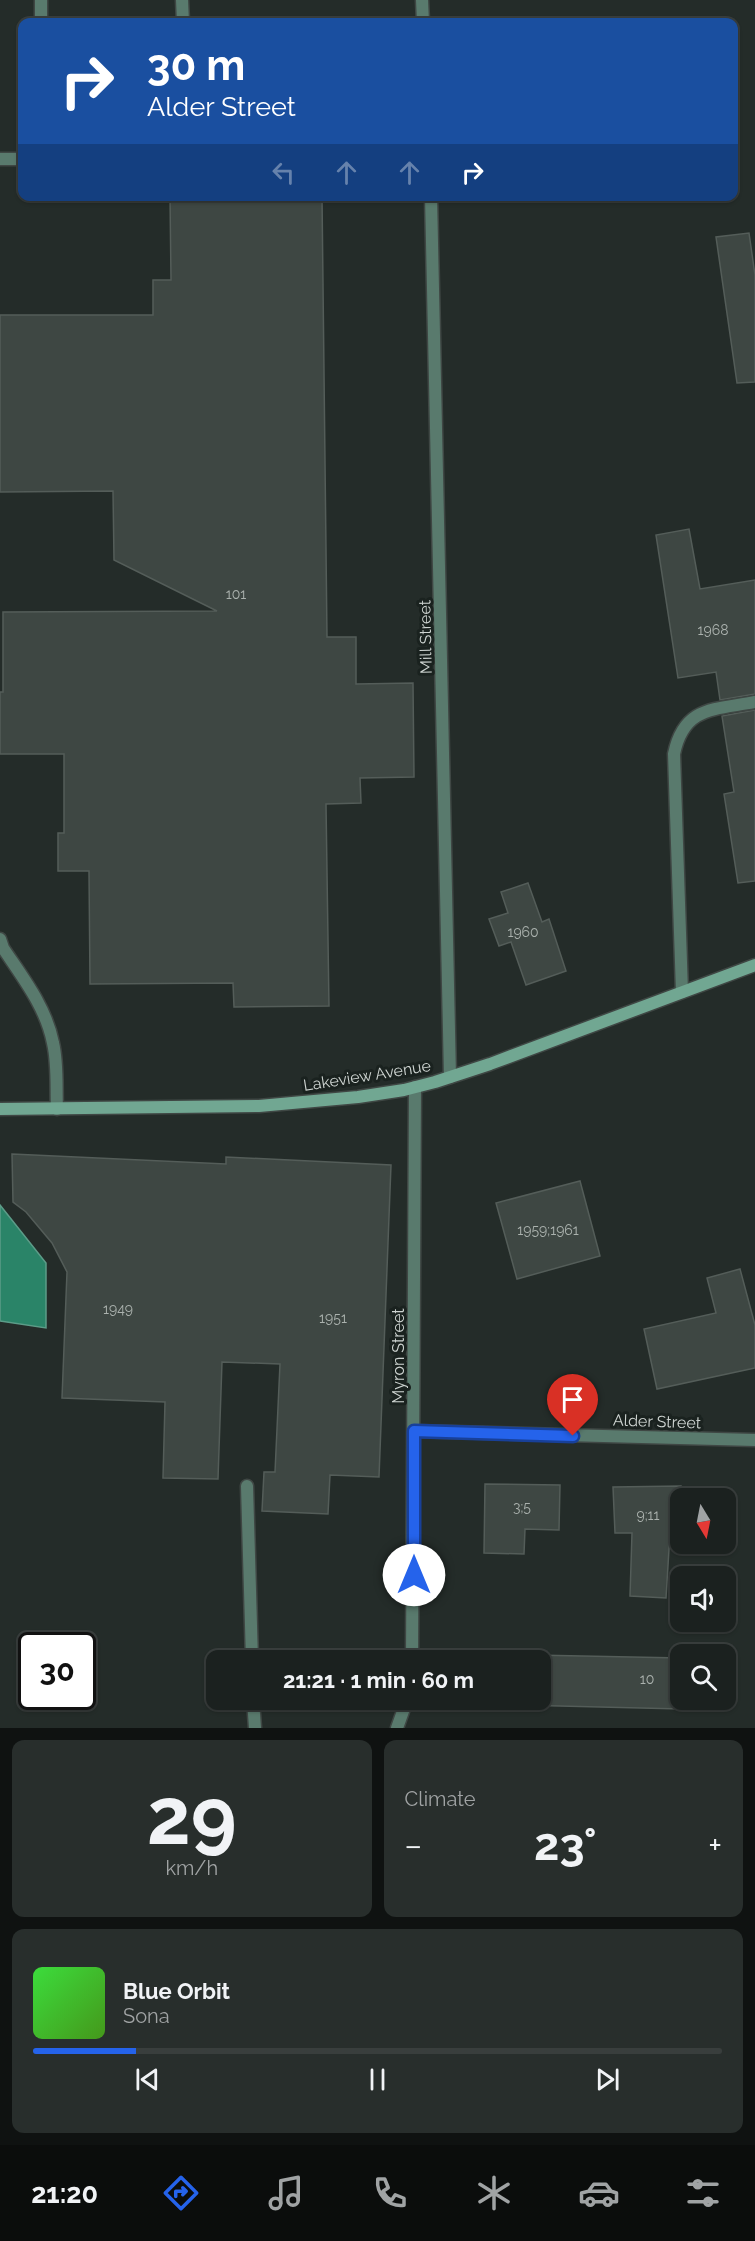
<!DOCTYPE html>
<meta charset="utf-8">
<style>
body{margin:0;font-family:Raleway,sans-serif;background:#282e2c;color:#f1f3f6;height:100vh;display:flex;flex-direction:column;font-size:22px;white-space:nowrap}
*{box-sizing:border-box;margin:0}
p{font-size:20px;color:#a0a3a4}
.icon{flex:none;width:33px;height:33px;fill:none;stroke:currentColor;stroke-width:2;stroke-linecap:round;stroke-linejoin:round}
.map{position:relative;height:1728px;overflow:hidden}
.sheet{display:flex;flex-direction:column;gap:12px;padding:12px;background:#0f1211;flex:1}
.sheet>*{flex:none}
.top-card{position:absolute;left:18px;top:18px;width:720px;height:183px;border-radius:12px;box-shadow:0 2px 4px #0004,0 0 0 2px #393e3d;background:#1a4fa0;color:#fff;overflow:hidden}
.needle{width:39px;rotate:170deg}
.tools{position:absolute;left:670px;top:1488px;display:grid;gap:12px}
.tools a{display:grid;place-items:center;width:66px;height:66px;border-radius:12px;background:#1b211f;box-shadow:0 2px 4px #0004,0 0 0 2px #393e3d;font-size:30px}
.speed{position:absolute;left:18px;top:1632px;display:flex;gap:12px;font-size:30px;font-weight:700;text-align:center}
.speed>*{display:grid;place-content:center;width:78px;height:78px;border-radius:50%;background:#1b211f;box-shadow:0 2px 4px #0004,0 0 0 2px #393e3d;line-height:1}
.speed .limit{border:3px solid #111;border-radius:9px;background:#fff;color:#111}
.pin{position:absolute;display:grid;place-items:center;width:51px;height:51px;color:#fff;margin:-62px -26px;border-radius:50% 50% 50% 0;rotate:-45deg;box-shadow:0 0 6px #0007}
.pin .icon{rotate:45deg}
.me{position:absolute;width:66px;margin:-33px;rotate:0deg;stroke-linejoin:round;filter:drop-shadow(0 0 4px #0008)}
.turn{display:flex;align-items:center;gap:21px;height:126px;padding:0 30px;font-size:27px}
.turn .icon{width:78px;height:78px;stroke-width:2.5}
.turn b{display:block;font-size:42px;line-height:51px}
.lanes{display:flex;align-items:center;height:57px;padding:0 30px;background:#0003;justify-content:center;gap:30px;direction:ltr}
.lanes .off{opacity:.35}
.big{font-size:45px;font-weight:700;line-height:1.1}
.sheet .card{flex:1;display:flex;flex-direction:column;justify-content:center;gap:9px;min-width:0;padding:0 21px;border-radius:12px;background:#282e2c}
.sheet .dial{align-items:center;gap:0}
.dial b{font-size:78px;line-height:1}
.song{display:flex;align-items:center;gap:18px}
.cover{width:72px;height:72px;border-radius:9px;background:linear-gradient(135deg,hsl(120 70% 55%),hsl(100 70% 35%))}
.played{height:6px;border-radius:3px;background:linear-gradient(90deg,#2563eb 15%,#393e3d 15%)}
.keys{display:flex;justify-content:space-around;direction:ltr}
.heat{display:flex;justify-content:space-between;align-items:center;font-size:33px;direction:ltr}
.sheet .tiles{flex:1;display:grid;gap:12px;grid-template-columns:1fr 1fr}
.card:last-child{grid-column:span 2}
.trip{position:absolute;left:206px;top:1650px;width:345px;height:60px;border-radius:12px;background:#1b211f;box-shadow:0 2px 4px #0004,0 0 0 2px #393e3d;font-weight:700;line-height:60px;text-align:center}
.tab-bar{display:flex;height:96px;justify-content:space-around;align-items:center;background:#0b0d0c;color:#a0a3a4}
.tab-bar .icon{width:42px;height:42px}
.tab-bar .selected{color:#2563eb}
.tab-bar b{font-size:27px;color:#f1f3f6}
.map>svg:first-child{display:block}
.water{fill:#2a8468;stroke:#5c9c88;stroke-width:1.5}
.building{fill:#3e4743;stroke:#545d59;stroke-width:1.5}
.lines{fill:none;stroke-linecap:round;stroke-linejoin:round}
.lane-casing{stroke:#3f4744;stroke-width:15}
.street-casing{stroke:#3f4744;stroke-width:15}
.secondary-casing{stroke:#3f4744;stroke-width:15}
.lane{stroke:#597a6d;stroke-width:12}
.street{stroke:#597a6d;stroke-width:12}
.secondary{stroke:#71a792;stroke-width:12}
.route-casing{stroke:#184099;stroke-width:15}
.route{stroke:#2563eb;stroke-width:10}
.labels{text-anchor:middle;stroke-width:6;stroke-linejoin:round;paint-order:stroke}
.number-label{font-size:14px;fill:#abb2ae}
.street-label{font-size:16px;fill:#cfd5d2;stroke:#1a221f}
</style>
<div class="map">
<svg width="755" height="1728" viewBox="0 0 755 1728">
<rect width="100%" height="100%" fill="#242c29"/>
<path class="water" d="M0,1205l46,58v65l-46,-7z"/>
<g class="building">
<path d="M170,196h152l5,441h29v47l57,-1 1,94 -54,1 1,25 -35,1 3,202 -95,1 -1,-24 -143,1 -1,-113h-31v-38h6v-79h-64v-62h3v-80l214,-1 -103,-51 -1,-69 -113,1v-177h153v-35h18z"/>
<path d="M749,233l6,42v107l-18,1 -21,-146z"/>
<path d="M689,529l11,60 55,-9v114l-35,6 -4,-28 -38,6 -22,-143z"/>
<path d="M755,710v171l-17,2 -14,-89 10,-2 -12,-76z"/>
<path d="M528,883l14,39 7,-3 17,52 -40,14 -15,-43 -12,4 -10,-27 19,-6 -7,-21z"/>
<path d="M12,1154l214,10v-7l165,8 -12,312 -49,-2 -2,39 -66,-3 2,-39h11l5,-108 -58,-2 -4,117 -55,-1 2,-76 -103,-4 5,-126 -15,-29 -26,-31 -13,-10z"/>
<path d="M580,1181l20,75 -83,23 -21,-76z"/>
<path d="M740,1269l15,56v43l-98,21 -13,-60 72,-16 -9,-35z"/>
<path d="M485,1484l75,1 -1,45 -34,-1 -1,25 -40,-1z"/>
<path d="M681,1486v47h-11l-4,65 -36,-2 2,-63h-17l-2,-46z"/>
<path d="M483,1654l198,4v51l-200,-5 1,-4h58v-40h-57z"/>
</g>
<g class="lines">
<g class="lane-casing">
<g id="lane">
<path d="M182,0l1,22"/>
<path d="M41,22v-22"/>
<path d="M0,159h22"/>
<path d="M0,939l3,9c20,30 43,59 50,95 5,21 3,44 4,66"/>
<path d="M682,992l-8,-238c10,-48 40,-44 81,-52"/>
<path d="M247,1486l5,174"/>
<path d="M253,1700l2,28"/>
</g>
</g>
<g class="street-casing">
<g id="street">
<path d="M422,0l1,22"/>
<path d="M431,196l19,881"/>
<path d="M414,1431l341,9"/>
<path d="M412,1660l3,-573"/>
<path d="M397,1728l10,-28"/>
</g>
</g>
<g class="secondary-casing">
<path id="secondary" d="M0,1109l259,-3 99,-9 46,-7 31,-8 55,-18 265,-99"/>
</g>
<use href="#lane" class="lane"/>
<use href="#street" class="street"/>
<use href="#secondary" class="secondary"/>
</g>
<g class="lines">
<g class="route-casing">
<path id="route" d="M414,1575v-144l159,5"/>
</g>
<use href="#route" class="route"/>
</g>
<g class="labels">
<g class="number-label">
<text x="236" y="599">101</text>
<text x="713" y="635">1968</text>
<text x="523" y="937">1960</text>
<text x="548" y="1235">1959;1961</text>
<text x="118" y="1314">1949</text>
<text x="333" y="1323">1951</text>
<text x="522" y="1512">3;5</text>
<text x="648" y="1520">9;11</text>
<text x="647" y="1684">10</text>
</g>
<g class="street-label">
<text transform="translate(425 637) rotate(-91)" y="6">Mill Street</text>
<text transform="translate(367 1075) rotate(-9)" y="6">Lakeview Avenue</text>
<text transform="translate(398 1356) rotate(-90)" y="6">Myron Street</text>
<text transform="translate(657 1421) rotate(2)" y="6">Alder Street</text>
</g>
</g>
</svg>
<div class="tools">
<a><svg class="needle" viewBox="-14 -14 28 28"><path d="M0-13l5 13h-10z" fill="#e53935"/><path d="M0 13l5-13h-10z" fill="#a0a3a4"/></svg></a>
<a><svg class="icon" aria-label="sound" viewBox="0 0 24 24"><path d="M4 9h4l5-4v14l-5-4H4zM17 9q2 3 0 6"/></svg></a>
<a><svg class="icon" aria-label="search" viewBox="0 0 24 24"><circle cx="10" cy="10" r="6"/><path d="M15 15l6 6"/></svg></a>
</div>
<div class="speed"><div class="limit">30</div></div>
<div class="pin" style="left:573px;top:1436px;background:#d93025"><svg class="icon" aria-label="arrive" viewBox="0 0 24 24"><path d="M6 21V4h12l-3 4 3 4H6"/></svg></div>
<svg class="me" style="left:414px;top:1575px" viewBox="-20 -20 40 40"><circle r="19" fill="#fff"/><path d="M0-13L10 11 0 6-10 11z" fill="#2563eb"/></svg>
<div class="trip">21:21 · 1 min · 60 m</div>
<div class="top-card">
<div class="turn"><svg class="icon" aria-label="right" viewBox="0 0 24 24"><path d="M7 20v-9h11M14 6l5 5-5 5"/></svg><div><b>30 m</b>Alder Street</div></div>
<div class="lanes"><svg class="icon off" aria-label="left" viewBox="0 0 24 24"><path d="M17 20v-9H6M10 6l-5 5 5 5"/></svg><svg class="icon off" aria-label="ahead" viewBox="0 0 24 24"><path d="M12 20V5M6 11l6-6 6 6"/></svg><svg class="icon off" aria-label="ahead" viewBox="0 0 24 24"><path d="M12 20V5M6 11l6-6 6 6"/></svg><svg class="icon" aria-label="right" viewBox="0 0 24 24"><path d="M7 20v-9h11M14 6l5 5-5 5"/></svg></div>
</div>
</div>
<section class="sheet">
<div class="tiles">
<div class="card dial"><b>29</b><p>km/h</p></div>
<div class="card"><p>Climate</p>
<div class="heat"><a>−</a><b class="big">23°</b><a>+</a></div>
</div>
<div class="card">
<div class="song"><i class="cover"></i><div><b>Blue Orbit</b><p>Sona</p></div></div>
<div class="played"></div>
<div class="keys"><svg class="icon" aria-label="previous" viewBox="0 0 24 24"><path d="M18 5L8 12l10 7zM5 5v14"/></svg><svg class="icon" aria-label="pause" viewBox="0 0 24 24"><path d="M8 5v14M16 5v14"/></svg><svg class="icon" aria-label="next" viewBox="0 0 24 24"><path d="M6 5l10 7-10 7zM19 5v14"/></svg></div>
</div>
</div>
</section>
<nav class="tab-bar">
<b>21:20</b>
<svg class="icon selected" aria-label="directions" viewBox="0 0 24 24"><path d="M12 3l9 9-9 9-9-9zM9 14v-3h6M13 9l2 2-2 2"/></svg>
<svg class="icon" aria-label="music" viewBox="0 0 24 24"><path d="M9 18V5l10-2v13"/><circle cx="6" cy="18" r="3"/><circle cx="16" cy="16" r="3"/></svg>
<svg class="icon" aria-label="phone" viewBox="0 0 24 24"><path d="M5 4h4l2 5-3 2q2 4 5 5l2-3 5 2v4C11 20 4 13 5 4z"/></svg>
<svg class="icon" aria-label="climate" viewBox="0 0 24 24"><path d="M12 3v18M4 7l16 10M4 17L20 7"/></svg>
<svg class="icon" aria-label="car" viewBox="0 0 24 24"><path d="M5 17H2v-5l4-1 3-4h7l3 4 3 1v5h-3M9 17h6M6 11h13"/><circle cx="7" cy="17" r="2"/><circle cx="17" cy="17" r="2"/></svg>
<svg class="icon" aria-label="filters" viewBox="0 0 24 24"><path d="M4 7h16M4 17h16"/><circle cx="9" cy="7" r="2"/><circle cx="15" cy="17" r="2"/></svg>
</nav>
